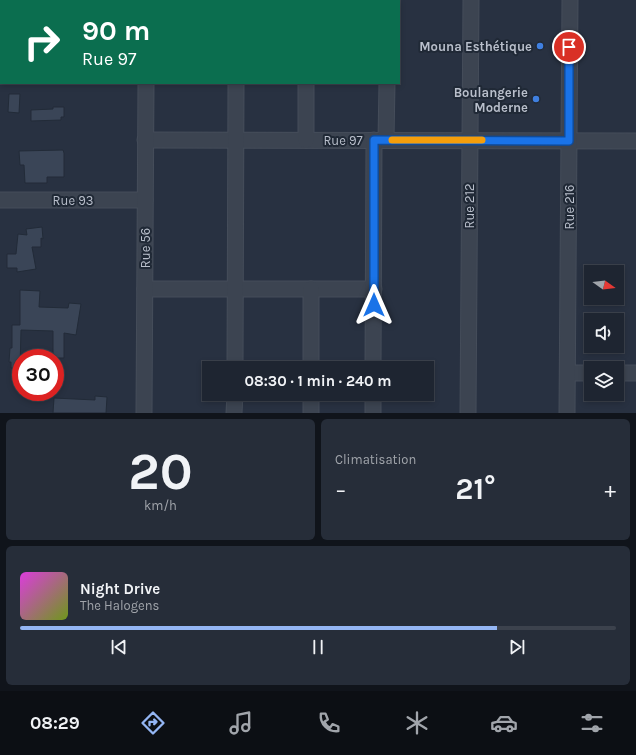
<!DOCTYPE html>
<html lang="fr">
<meta charset="utf-8">
<style>
body{margin:0;font-family:Karla,sans-serif;background:#262d39;color:#f1f3f6;height:100vh;display:flex;flex-direction:column;font-size:15px;white-space:nowrap}
*{box-sizing:border-box;margin:0}
p{font-size:13px;color:#a1a5ab}
.icon{flex:none;width:22px;height:22px;fill:none;stroke:currentColor;stroke-width:2;stroke-linecap:round;stroke-linejoin:round}
.map{position:relative;height:413px;overflow:hidden}
.panel{display:flex;flex-direction:column;gap:6px;padding:6px;background:#10141b;flex:1}
.panel>*{flex:none}
.top-card{position:absolute;left:0px;top:0px;width:400px;height:84px;box-shadow:0 2px 6px #0003,0 0 0 1px #3c424d;background:#0b6e4f;color:#fff;overflow:hidden}
.needle{width:26px;rotate:104deg}
.buttons{position:absolute;left:584px;top:265px;display:grid;gap:8px}
.buttons a{display:grid;place-items:center;width:40px;height:40px;border-radius:0px;background:#1e2531;box-shadow:0 2px 6px #0003,0 0 0 1px #3c424d;font-size:20px}
.speed{position:absolute;left:12px;top:349px;display:flex;gap:8px;font-size:20px;font-weight:700;text-align:center}
.speed>*{display:grid;place-content:center;width:52px;height:52px;border-radius:50%;background:#1e2531;box-shadow:0 2px 6px #0003,0 0 0 1px #3c424d;line-height:1}
.speed .limit{border:6px solid #d22;background:#fff;color:#111}
.pin{position:absolute;display:grid;place-items:center;width:34px;height:34px;color:#fff;margin:-17px;border:2px solid #fff;border-radius:50%;box-shadow:0 1px 4px #0007}
.me{position:absolute;width:44px;margin:-22px;rotate:0deg;stroke-linejoin:round;filter:drop-shadow(0 0 3px #0008)}
.turn{display:flex;align-items:center;gap:14px;height:84px;padding:0 16px;font-size:18px}
.turn .icon{width:52px;height:52px;stroke-width:2.5}
.turn b{display:block;font-size:28px;line-height:34px}
.big{font-size:30px;font-weight:700;line-height:1.1}
.panel .card{flex:1;display:flex;flex-direction:column;justify-content:center;gap:6px;min-width:0;padding:0 14px;border-radius:6px;background:#262d39}
.panel .dial{align-items:center;gap:0}
.dial b{font-size:52px;line-height:1}
.song{display:flex;align-items:center;gap:12px}
.cover{width:48px;height:48px;border-radius:6px;background:linear-gradient(135deg,hsl(300 70% 55%),hsl(80 70% 35%))}
.played{height:4px;border-radius:2px;background:linear-gradient(90deg,#94b6f4 80%,#3c424d 80%)}
.keys{display:flex;justify-content:space-around;direction:ltr}
.heat{display:flex;justify-content:space-between;align-items:center;font-size:22px;direction:ltr}
.panel .tiles{flex:1;display:grid;gap:6px;grid-template-columns:1fr 1fr}
.card:last-child{grid-column:span 2}
.trip{position:absolute;left:202px;top:361px;width:232px;height:40px;border-radius:0px;background:#1e2531;box-shadow:0 2px 6px #0003,0 0 0 1px #3c424d;font-weight:700;line-height:40px;text-align:center}
.dock{display:flex;height:64px;justify-content:space-around;align-items:center;background:#0c0f14;color:#a1a5ab}
.dock .icon{width:28px;height:28px}
.dock .active{color:#94b6f4}
.dock b{font-size:18px;color:#f1f3f6}
.map>svg:first-child{display:block}
.building{fill:#3a4557;stroke:#222b38}
.lines{fill:none;stroke-linecap:round;stroke-linejoin:round}
.minor-casing{stroke:#454d5a;stroke-width:17}
.minor{stroke:#3c4451;stroke-width:15}
.route-casing{stroke:#114b97;stroke-width:10}
.route{stroke:#1a73e8;stroke-width:7}
.slow{stroke:#f59e0b;stroke-width:7}
.shop-dot{fill:#3f7fe0;stroke:#202936;stroke-width:1.5}
.labels{text-anchor:middle;stroke-width:4;stroke-linejoin:round;paint-order:stroke}
.poi-label{font-size:13px;font-weight:bold;fill:#b9bfcb;stroke:#202936;text-anchor:end}
.street-label{font-size:13px;fill:#b9bfcb;stroke:#202936}
</style>
<div class="map">
<svg width="636" height="413" viewBox="0 0 636 413">
<rect width="100%" height="100%" fill="#283141"/>
<g class="building">
<path d="M9,94h11l-1,19 -11,-1z"/>
<path d="M53,107h11v10h-3v3l-30,1v-11l22,-1z"/>
<path d="M63,150l1,3v24h-17v6h-22l-1,-18h-4l-1,-14z"/>
<path d="M42,227l1,12 -2,-1v9h-9l4,22 -19,3v-4h-10v-14h9l2,-20 9,1 -1,-6z"/>
<path d="M20,290l20,1 -1,16 29,1 1,-5 12,1 -5,31 -12,-2v25h-11v-27l-32,-1 -1,38h-9v-6h-2l1,-14h2v-23h8z"/>
<path d="M95,396l12,1 -1,16h-53l1,-15 41,2z"/>
</g>
<g class="lines">
<g class="minor-casing">
<g id="minor">
<path d="M146,1v-1"/>
<path d="M237,1v-1"/>
<path d="M306,1v-1"/>
<path d="M387,1v-1"/>
<path d="M145,140l491,1"/>
<path d="M306,140v-57"/>
<path d="M386,140l1,-57"/>
<path d="M0,200h145"/>
<path d="M145,289h229"/>
<path d="M235,368l1,-285"/>
<path d="M311,368v-79"/>
<path d="M373,368l1,-228"/>
<path d="M568,373h23"/>
<path d="M617,373h19"/>
<path d="M144,413l2,-330"/>
<path d="M234,413l1,-19"/>
<path d="M311,413v-19"/>
<path d="M373,413v-19"/>
<path d="M468,413l3,-413"/>
<path d="M567,413l3,-413"/>
</g>
</g>
<use href="#minor" class="minor"/>
</g>
<g class="lines">
<g class="route-casing">
<path id="route" d="M374,305v-165l195,1v-94"/>
</g>
<use href="#route" class="route"/>
<path class="slow" d="M392,140h90"/>
</g>
<g class="shop-dot">
<circle cx="540" cy="46" r="4"/>
<circle cx="536" cy="99" r="4"/>
</g>
<g class="labels">
<g class="poi-label">
<text x="532" y="51">Mouna Esthétique</text>
<text x="528" y="97">Boulangerie<tspan x="528" dy="15">Moderne</tspan></text>
</g>
<g class="street-label">
<text x="343" y="145">Rue 97</text>
<text x="73" y="205">Rue 93</text>
<text transform="translate(469 206) rotate(-90)" y="5">Rue 212</text>
<text transform="translate(569 207) rotate(-90)" y="5">Rue 216</text>
<text transform="translate(145 248) rotate(-90)" y="5">Rue 56</text>
</g>
</g>
</svg>
<div class="buttons">
<a><svg class="needle" viewBox="-14 -14 28 28"><path d="M0-13l5 13h-10z" fill="#e53935"/><path d="M0 13l5-13h-10z" fill="#a1a5ab"/></svg></a>
<a><svg class="icon" aria-label="sound" viewBox="0 0 24 24"><path d="M4 9h4l5-4v14l-5-4H4zM17 9q2 3 0 6"/></svg></a>
<a><svg class="icon" aria-label="layers" viewBox="0 0 24 24"><path d="M12 4l9 5-9 5-9-5zM3 14l9 5 9-5"/></svg></a>
</div>
<div class="speed"><div class="limit">30</div></div>
<div class="pin" style="left:569px;top:47px;background:#d93025"><svg class="icon" aria-label="arrive" viewBox="0 0 24 24"><path d="M6 21V4h12l-3 4 3 4H6"/></svg></div>
<svg class="me" style="left:374px;top:305px" viewBox="-20 -20 40 40"><path d="M0-17L14 15 0 8-14 15z" fill="#1a73e8" stroke="#fff" stroke-width="4"/></svg>
<div class="trip">08:30 · 1 min · 240 m</div>
<div class="top-card">
<div class="turn"><svg class="icon" aria-label="right" viewBox="0 0 24 24"><path d="M7 20v-9h11M14 6l5 5-5 5"/></svg><div><b>90 m</b>Rue 97</div></div>
</div>
</div>
<section class="panel">
<div class="tiles">
<div class="card dial"><b>20</b><p>km/h</p></div>
<div class="card"><p>Climatisation</p>
<div class="heat"><a>−</a><b class="big">21°</b><a>+</a></div>
</div>
<div class="card">
<div class="song"><i class="cover"></i><div><b>Night Drive</b><p>The Halogens</p></div></div>
<div class="played"></div>
<div class="keys"><svg class="icon" aria-label="previous" viewBox="0 0 24 24"><path d="M18 5L8 12l10 7zM5 5v14"/></svg><svg class="icon" aria-label="pause" viewBox="0 0 24 24"><path d="M8 5v14M16 5v14"/></svg><svg class="icon" aria-label="next" viewBox="0 0 24 24"><path d="M6 5l10 7-10 7zM19 5v14"/></svg></div>
</div>
</div>
</section>
<nav class="dock">
<b>08:29</b>
<svg class="icon active" aria-label="directions" viewBox="0 0 24 24"><path d="M12 3l9 9-9 9-9-9zM9 14v-3h6M13 9l2 2-2 2"/></svg>
<svg class="icon" aria-label="music" viewBox="0 0 24 24"><path d="M9 18V5l10-2v13"/><circle cx="6" cy="18" r="3"/><circle cx="16" cy="16" r="3"/></svg>
<svg class="icon" aria-label="phone" viewBox="0 0 24 24"><path d="M5 4h4l2 5-3 2q2 4 5 5l2-3 5 2v4C11 20 4 13 5 4z"/></svg>
<svg class="icon" aria-label="climate" viewBox="0 0 24 24"><path d="M12 3v18M4 7l16 10M4 17L20 7"/></svg>
<svg class="icon" aria-label="car" viewBox="0 0 24 24"><path d="M5 17H2v-5l4-1 3-4h7l3 4 3 1v5h-3M9 17h6M6 11h13"/><circle cx="7" cy="17" r="2"/><circle cx="17" cy="17" r="2"/></svg>
<svg class="icon" aria-label="filters" viewBox="0 0 24 24"><path d="M4 7h16M4 17h16"/><circle cx="9" cy="7" r="2"/><circle cx="15" cy="17" r="2"/></svg>
</nav>
